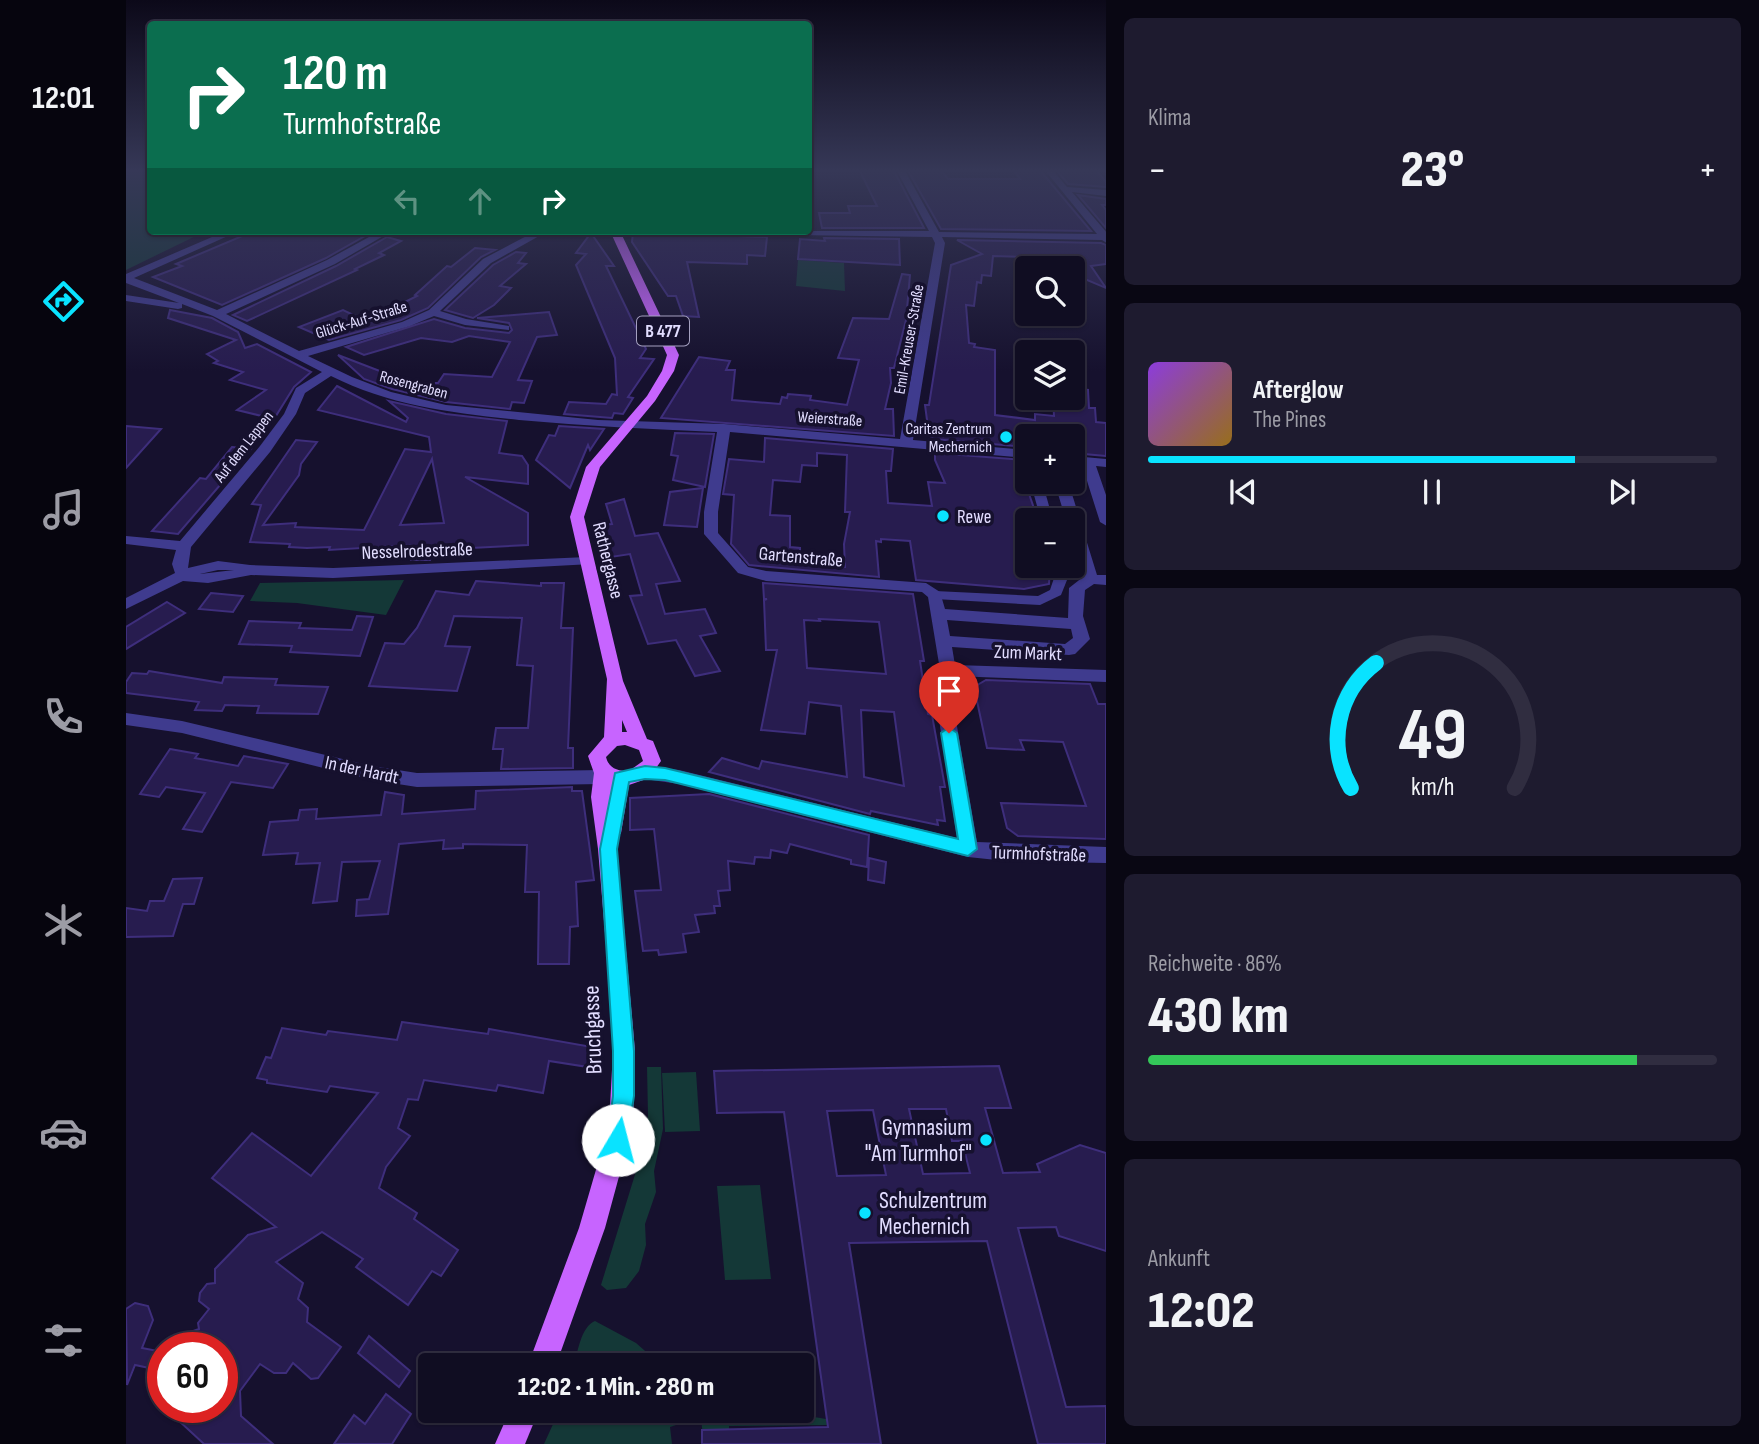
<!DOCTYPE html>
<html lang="de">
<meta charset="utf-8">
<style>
body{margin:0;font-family:"Sofia Sans Condensed",sans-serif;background:#1e1b2f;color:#f1f3f6;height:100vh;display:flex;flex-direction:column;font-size:26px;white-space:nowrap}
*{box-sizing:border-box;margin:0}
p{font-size:23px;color:#9c9ca5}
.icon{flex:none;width:38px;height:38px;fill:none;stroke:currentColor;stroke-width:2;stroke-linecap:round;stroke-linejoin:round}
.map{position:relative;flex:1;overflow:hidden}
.panel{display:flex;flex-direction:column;gap:18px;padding:18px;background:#090713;width:653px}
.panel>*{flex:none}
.hud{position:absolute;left:21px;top:21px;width:665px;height:214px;border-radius:7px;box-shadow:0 2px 5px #0004,0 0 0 2px #302d40;background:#0b6e4f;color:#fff;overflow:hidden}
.buttons{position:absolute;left:889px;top:256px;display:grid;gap:14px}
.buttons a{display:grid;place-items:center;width:70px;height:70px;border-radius:7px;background:#100d22;box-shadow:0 2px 5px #0004,0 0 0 2px #302d40;font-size:35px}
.speed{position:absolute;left:21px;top:1332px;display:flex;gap:14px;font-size:35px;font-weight:700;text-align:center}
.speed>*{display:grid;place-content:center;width:91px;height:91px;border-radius:50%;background:#100d22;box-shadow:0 2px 5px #0004,0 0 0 2px #302d40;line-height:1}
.speed .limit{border:10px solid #d22;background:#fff;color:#111}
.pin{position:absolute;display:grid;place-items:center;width:60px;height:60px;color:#fff;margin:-72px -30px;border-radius:50% 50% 50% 0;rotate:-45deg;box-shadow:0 0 7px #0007}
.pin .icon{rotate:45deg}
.me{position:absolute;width:77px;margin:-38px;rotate:8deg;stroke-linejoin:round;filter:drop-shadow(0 0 5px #0008)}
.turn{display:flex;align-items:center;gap:24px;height:147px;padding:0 21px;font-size:32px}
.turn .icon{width:91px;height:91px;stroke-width:2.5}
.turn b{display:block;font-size:49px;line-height:60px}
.lanes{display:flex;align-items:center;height:66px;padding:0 21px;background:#0003;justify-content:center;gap:35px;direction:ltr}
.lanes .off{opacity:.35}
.big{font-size:52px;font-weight:800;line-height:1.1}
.panel .widget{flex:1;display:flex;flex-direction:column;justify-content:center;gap:10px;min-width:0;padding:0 24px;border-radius:10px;background:#1e1b2f}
.panel .dial{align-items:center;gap:0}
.dial svg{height:182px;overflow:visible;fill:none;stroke:#302d40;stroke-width:7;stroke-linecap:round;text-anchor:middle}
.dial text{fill:#f1f3f6;stroke:none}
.song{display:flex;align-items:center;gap:21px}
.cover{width:84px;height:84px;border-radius:10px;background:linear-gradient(135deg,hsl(270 70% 55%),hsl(40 70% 35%))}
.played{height:7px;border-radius:4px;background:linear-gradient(90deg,#09e3ff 75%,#302d40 75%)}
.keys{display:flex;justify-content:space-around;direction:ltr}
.heat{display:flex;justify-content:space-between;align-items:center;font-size:38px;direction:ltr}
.charge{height:10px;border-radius:5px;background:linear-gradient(90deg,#34c759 86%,#302d40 0)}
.trip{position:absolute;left:292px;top:1353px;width:396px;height:70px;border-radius:7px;background:#100d22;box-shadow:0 2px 5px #0004,0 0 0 2px #302d40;font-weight:800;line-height:70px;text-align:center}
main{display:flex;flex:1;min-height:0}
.tab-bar{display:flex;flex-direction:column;width:126px;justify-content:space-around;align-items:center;background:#06050e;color:#9c9ca5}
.tab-bar .icon{width:49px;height:49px}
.tab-bar .on{color:#09e3ff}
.tab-bar b{font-size:32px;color:#f1f3f6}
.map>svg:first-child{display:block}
.green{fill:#143837}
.building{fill:#271c4f;stroke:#3e2e7c;stroke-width:2;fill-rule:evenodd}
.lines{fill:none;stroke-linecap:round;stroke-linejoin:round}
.pedestrian{fill:#3f3b8e;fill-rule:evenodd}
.minor{fill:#3f3b8e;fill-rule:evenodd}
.primary{fill:#c764ff;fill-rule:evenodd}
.route{fill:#09e3ff;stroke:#0694a6;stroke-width:2}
.poi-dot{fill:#09e3ff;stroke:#16112e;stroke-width:2.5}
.labels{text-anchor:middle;stroke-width:7;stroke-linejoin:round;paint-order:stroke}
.far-street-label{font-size:16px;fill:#e2ddff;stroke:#16112e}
.far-poi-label{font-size:16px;fill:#e2ddff;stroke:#16112e;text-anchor:end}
.shield{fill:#16112e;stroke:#a5a0c0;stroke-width:2}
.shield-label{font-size:18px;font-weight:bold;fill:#e2ddff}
.poi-label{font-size:19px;fill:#e2ddff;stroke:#16112e;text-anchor:start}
.street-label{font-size:19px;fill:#e2ddff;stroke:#16112e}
.near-street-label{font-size:23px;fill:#e2ddff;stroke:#16112e}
.near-poi-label{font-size:23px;fill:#e2ddff;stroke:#16112e;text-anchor:end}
</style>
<main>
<nav class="tab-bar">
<b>12:01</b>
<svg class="icon on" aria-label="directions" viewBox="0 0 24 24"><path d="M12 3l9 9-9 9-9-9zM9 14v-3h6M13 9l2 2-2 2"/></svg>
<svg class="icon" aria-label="music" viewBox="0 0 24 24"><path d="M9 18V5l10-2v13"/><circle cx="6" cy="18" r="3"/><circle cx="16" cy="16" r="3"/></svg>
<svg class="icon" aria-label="phone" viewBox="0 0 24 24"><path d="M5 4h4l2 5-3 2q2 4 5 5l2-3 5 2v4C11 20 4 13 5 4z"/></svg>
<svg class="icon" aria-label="climate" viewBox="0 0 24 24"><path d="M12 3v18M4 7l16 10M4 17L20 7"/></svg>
<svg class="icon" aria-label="car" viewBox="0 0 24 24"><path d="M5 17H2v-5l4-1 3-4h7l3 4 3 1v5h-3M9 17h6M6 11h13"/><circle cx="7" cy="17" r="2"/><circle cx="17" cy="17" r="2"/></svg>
<svg class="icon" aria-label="filters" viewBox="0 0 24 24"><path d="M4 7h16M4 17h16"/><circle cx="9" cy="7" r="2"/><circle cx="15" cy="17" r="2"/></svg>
</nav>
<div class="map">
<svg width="981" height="1444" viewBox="0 0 981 1444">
<rect width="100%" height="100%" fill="#16112e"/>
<g class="green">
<path d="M0,169h24v62h56l-80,39z"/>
<path d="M672,260l46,3 1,28 -49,-5z"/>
<path d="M278,580l-18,35 -89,-12 -47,-2 10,-18z"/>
<path d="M521,1067h14l2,62 -9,42 2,21 -11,32 1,21 -7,26 -13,17 -19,2 -6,-5 44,-143 3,-27z"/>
<path d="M570,1072l4,59 -35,1 -3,-59z"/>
<path d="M634,1185l11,94 -46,1 -8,-94z"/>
<path d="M469,1321l41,22 25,22h-87c4,-14 7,-38 21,-44z"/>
<path d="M433,1411h119l1,13 -9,3 2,17h-128z"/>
<path d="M574,1411h79l47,8 1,6 -98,1 1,18h-26z"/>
</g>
<g class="building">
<path d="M733,169h34l31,59h-102l-3,-15h31l-2,-7h29z"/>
<path d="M781,169l34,1 7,9h72l-7,-10h26l52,62 -150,-2z"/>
<path d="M931,171h40l9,11v5l-38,-3z"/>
<path d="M952,195l28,4v6h-4l4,5v18z"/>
<path d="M128,231h113l5,1 -46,26 -104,47 -69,-28 29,-11 -6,-2z"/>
<path d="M507,232l134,5 -2,19 -18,-1v9l-60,-2 12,55 -16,-1 -7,-20h-8l-36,-54z"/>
<path d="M465,233l23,33h-8l40,83 -6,9 14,1 -26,38 5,1 -10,16 -9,-1 -2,5 -48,-4 5,-12 37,2 6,-10 5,1 -2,-37 -39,-93 10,-11 -10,-1z"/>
<path d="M261,237l14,4 -22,12 5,2 -29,14 2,1 -110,51 -14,-6 103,-49z"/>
<path d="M698,238l75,1 1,26 -102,-6 2,-20 25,2z"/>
<path d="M831,240l144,3 5,2v19l-15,2 15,22 -33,-14v-6h-17l-26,-11 -37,-1 -2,20 -9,-1 -1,8 -4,-1 -3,24 -8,-1 3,38 6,1 -1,3 21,3v65l40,5v-6l19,2 -1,-19h20v-9l15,2 1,18h6l1,14 10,1v33l-33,-3v-17h-46v11l-94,-8 -4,-4 -4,-30h4l22,-140 31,-11z"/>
<path d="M349,248l20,2 -14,7 -53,51 -27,12 -72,20 -30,-13 44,-17 21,10 11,-3 42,-21 -2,-1 32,-29 4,1z"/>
<path d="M390,252l10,1 -8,10 8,1 -26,22 11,2 -17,17 -21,13 -28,-8 48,-45z"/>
<path d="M776,274l8,1 -4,45 -12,48h-4l1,15 -6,26h8l1,27 -233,-18 38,-61 31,4 -4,9h9l-3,30 48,4 2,-7 5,1 1,-4 23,2 -1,4 37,5 12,-45 -21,-2 15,-40 36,1z"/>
<path d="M44,310l42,8 26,14 7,16 12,-4 54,28 -17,15 -20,32 -37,-9 29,-20 -36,-10 13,-8 -29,-9 4,-2 -11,-7 29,-14 -68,-22z"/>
<path d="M423,312l8,23 -20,2 -19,43 14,1 -8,22 -12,-1 -2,7 -64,-7 -54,-13 -28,-10 -26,-24 86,33 3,-5h11l6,-9 48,3 18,-35 -41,-6 -17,6 -31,-4 -57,17 -18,-8 88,-28 31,9 44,5 3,-3 -3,-7 -32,-5z"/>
<path d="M211,386l69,36 2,-4 -19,-17 57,13 61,7 -8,32 23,3 6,9v19l-63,-7 63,36v32l-96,5 -2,10h-19l1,-15 -83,5 1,-3 -23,1 -18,-1 1,-3 -40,-2 11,-37 -9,-1 44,-64 21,2 -16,22 -2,11 -36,50 33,-2 -1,4 69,3 41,-81 26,3 -2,-15 -111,-27zM306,459l12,64 -44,2z"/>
<path d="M0,426l35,3 -35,39z"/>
<path d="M433,426l45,3 -14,21 -2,-5 -18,43 -34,-28 13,-25 6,1z"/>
<path d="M549,433l39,1 -9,53 -32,-7 5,-24 -7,-1z"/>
<path d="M639,438l128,11 -2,22h-5l2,32 44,3 -4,-24 17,1 -10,-23v-7l90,7 2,28 11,32h-11v45h23l-1,19 -25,5 -108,-9 -6,-39 -29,-2v3l-5,-1 3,36 -130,-12 -18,-21 3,-49 -11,-1 6,-35 35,3zM691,453l30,2 -2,57h5l-6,32 1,23 -35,-3v-4h-10v-12l-10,-1v-31l-20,-1 3,-35 27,2 2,-17 15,1z"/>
<path d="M106,447l19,2 -73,85 -26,-3 48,-53 6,1z"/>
<path d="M577,488l-6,39 -33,-2 6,-33z"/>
<path d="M498,499l11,37 23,-3 22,48 -24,3 9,30 40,-5 11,24 -16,3 20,35 -25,5 -19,-36 -28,4 -18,-48 12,-1 -12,-41 -19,3 -13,-32 14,-1 -6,-20z"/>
<path d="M350,581l65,5v-3h23l-3,45h12l-5,120h5v20l-72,1 2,-20h-10l3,-21h32l5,-62 -16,-1 5,-47 -68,-2 -9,30 25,1 -13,44 -88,-5 16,-43 19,1 13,-16 19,-37 33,4z"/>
<path d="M637,583l150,11 11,67h-4l8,53 4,1 13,72h-5l5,34 -8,-1 1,5 -67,-14 -1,3 -161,-42 13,-14 37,11 3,-8 85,16 -6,-71 -32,-4 -4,32 -44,-4 16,-80h-11l-2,-50 3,-1h-3zM693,619l60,3 7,52 -79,-6 -3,-48 16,1zM735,710l33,2 10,74 -40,-9z"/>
<path d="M85,593l32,3 -10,16 -34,-3z"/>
<path d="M41,602l18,11 -59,36v-22z"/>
<path d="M231,616l16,1 -13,39 -70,-4 2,-6 -53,-2 10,-23 52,2 -2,5 53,2z"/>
<path d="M23,671l73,12 2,-6 53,2 -2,6 53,2 -10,27 -61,-1 2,-7 -34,-1 -3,6 -27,-1 4,-8 -73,-9v-11l6,-9 15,1z"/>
<path d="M860,680l104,4 8,20h8v135l-88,-3 -11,-8 -6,-25 85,3 -23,-64 -43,-2 4,10 -37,-2 -13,-61z"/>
<path d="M44,749l28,5 -3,4 43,8 6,-10 44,8 -15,24 -42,-6 -29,50 -19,-3 22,-36 -39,-6 -7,10 -19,-3z"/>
<path d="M446,787v4h10l12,89 -18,2 2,44 -8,1 -1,37h-31l1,-72h-14l2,-47 -64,-1v4l-20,1 1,-9 -45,4 -11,70 -32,2 1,-16 12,-1 11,-38 -38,1 -5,39 -24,2 7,-40 -24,1 2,-11 -35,2 7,-33 28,-2 2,-10 17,-1 -1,10 65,-4 4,-23 19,3 -2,19 73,-5 1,-18z"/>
<path d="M583,794l160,41 -2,32 -16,-3v-4l-61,-16 -3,9 -16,-3 -1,8 -15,-1 -1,7 -26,-3 2,29 -12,1 2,15h-6l1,7 -20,2 4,17 -16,2 3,18 -27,3 -1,-5 -15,1 -8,-60 26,-1 -7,-61 -24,1v-32z"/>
<path d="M743,858l17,4 -2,21 -16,-3z"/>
<path d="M76,878l-8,26h-11l-10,32 -47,1v-29l21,3 3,-10h14l9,-22z"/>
<path d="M276,1022l86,12 1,-5 103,18 -4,20 -39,-6 -6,32 -45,-8 -2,6 -72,-11 -6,20 -10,-1 -10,29 12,8 -24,31 -7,21 38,25 -3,6 44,31 -17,26 -9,-5 -24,34 -52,-38 7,-8 -41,-27 -46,30 27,21 -5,16 10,9 -1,14 34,25 -23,31 -7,1 -18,-16 -7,10h-12l-14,-9 -20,27 1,25 32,28h-69l-40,-37h58v-59h-43l11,-16 9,-3 -1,-6 11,-14 -10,-8 1,-8 7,-9 8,-1v-14l33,-34 28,-8 -64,-49 40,-45 59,43 67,-83 -48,-7 -3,6 -60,-9v-3l-10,-2 9,-21 5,1 11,-30 44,7 2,-4 69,9z"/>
<path d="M873,1066l12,42h-26l18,65 37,-1 -3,-8 43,-19 26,8v98l-47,-15 -3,-9 -38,1 48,179 40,-1v38h-68l-51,-203 -138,2 32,201h-179v-14l126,-3 -44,-315 -67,1 -3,-42zM783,1109h37l6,32h10l8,32 -47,1zM747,1110l13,65 -49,1 -10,-65z"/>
<path d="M9,1303l13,3 5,14 -11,28 21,4v19l-28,-6 -8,20 -1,-76z"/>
<path d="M243,1336l41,35 -11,16 -41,-34z"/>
<path d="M260,1394l25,20 -19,30h-58l20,-29 11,9z"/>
</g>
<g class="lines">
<g class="pedestrian">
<path d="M904,481h12l11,39h-12z"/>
<path d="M927,565h14l2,10 -8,20 -21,10 -105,-6 -7,-4 7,-4 103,5 12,-6 5,-15z"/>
</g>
<g class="minor">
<path d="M770,169h8l35,63 158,2 -53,-65h8l15,18 40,3v6l-35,-4 35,41v10l-5,-3 -160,-3 3,6 -32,197 114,10v8l-297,-26 -12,80v21l30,34 18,4 160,12 14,9 5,17 123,9 1,-30 14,-11 -10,-34v-23h-7l-12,-39h14l29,94h10v10l-13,-1 -9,6 -2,26 7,23 -15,15 -6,1 -117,-8 3,18 152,5v12l-154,-6 -4,4 28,162 130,5v16l-101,-2 -38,-4 -289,-73 -41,-6 -3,-5 3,-5 6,-2 35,4 278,68 -24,-158 7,-10 -12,-73 -6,-5 -156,-11 -28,-8 -34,-39v-22l13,-80c-66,-3 -132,-6 -198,-12 -65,-7 -129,-14 -188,-44l-26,17 -9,21 -26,38 -79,95 -3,21 30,-7 32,4 83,3 254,-11 7,4 -2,3 -259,14 -82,-3 -43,8 -25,-2 -57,28v-11l49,-25 -3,-9 4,-14 -50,-6v-8l54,5 80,-95 24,-32 12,-26 26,-16 -109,-56 -31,-12v4l-4,1 -52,-8v-6l53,8 -53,-20v-9l100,-43h13l-105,47 83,32 110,-50 53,-29h12l-57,33 -109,50 73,37 103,-29 27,-12 54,-51 53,-28h12l-57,32 -51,48 26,8 43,7v4l-44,-5 -31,-9 -24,10 -102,30 44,21 39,15 55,13 152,15 126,4 176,15 35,-196 -3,-6 -206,-3 -5,-3h208zM92,570h16l-34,4zM821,620l124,9 2,9 -8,6 -115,-8z"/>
<path d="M947,456l34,3v8l-11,-1 11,32v28l-7,-4 -18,-57 -9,-1z"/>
<path d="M0,713l56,8 190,45 45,7 185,-3 7,2 2,5 -2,5 -7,2 -185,3 -45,-7 -190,-47 -56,-8z"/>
</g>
<g class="primary">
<path d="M484,231h10l59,124 -5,16 -19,30 -55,66 -16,50 39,164 24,58 6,2 8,20 -12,17 -20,7 -8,48 -5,6 19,212 -2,74 -28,103 -49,137h-28l51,-137 30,-103 4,-74 -4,-70 -11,-132 -7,-52 3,-24 -6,-17 16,-19 3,-58 -37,-162 16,-50 61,-71 15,-25 5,-16zM496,720l5,12h-5zM499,745l14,5 4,11 -14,10c-11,0 -20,-2 -23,-14l11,-11z"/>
<path d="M384,1410h29l-14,34h-30z"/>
</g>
</g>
<linearGradient id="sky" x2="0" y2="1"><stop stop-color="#0c0919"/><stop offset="0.46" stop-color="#363857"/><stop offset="1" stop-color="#363857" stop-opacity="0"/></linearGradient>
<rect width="981" height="371" fill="url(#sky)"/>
<path class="route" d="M823,727l8,6 20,116 -9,7 -303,-76 -20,-1 -16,3 -12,67 17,202v45l-8,52 -8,3 -8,-3 -3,-8 6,-44v-45l-13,-202 15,-76 30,-7 20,2 293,71 -17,-106z"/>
<g class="poi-dot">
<circle cx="880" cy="437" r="7"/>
<circle cx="817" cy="516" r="7"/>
<circle cx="860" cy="1140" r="7"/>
<circle cx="739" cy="1213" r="7"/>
</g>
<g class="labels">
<g class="far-street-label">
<text transform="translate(235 319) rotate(-17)" y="6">Glück-Auf-Straße</text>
<text transform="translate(782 339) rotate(-80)" y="6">Emil-Kreuser-Straße</text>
<text transform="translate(288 384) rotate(15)" y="6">Rosengraben</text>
<text transform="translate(704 418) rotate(4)" y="6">Weierstraße</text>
<text transform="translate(117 446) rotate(-52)" y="6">Auf dem Lappen</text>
</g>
<g class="far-poi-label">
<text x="866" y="434">Caritas Zentrum<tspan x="866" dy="18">Mechernich</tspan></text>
</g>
<rect class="shield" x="511" y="316.5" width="52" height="29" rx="5"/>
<g class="shield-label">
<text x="537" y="337">B 477</text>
</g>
<g class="poi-label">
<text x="831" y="523">Rewe</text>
</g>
<g class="street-label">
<text transform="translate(291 550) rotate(-2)" y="7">Nesselrodestraße</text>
<text transform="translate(675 556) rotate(5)" y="7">Gartenstraße</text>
<text transform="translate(483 560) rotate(76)" y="7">Rathergasse</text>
<text transform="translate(902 652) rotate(2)" y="7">Zum Markt</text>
<text transform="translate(236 769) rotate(12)" y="7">In der Hardt</text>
<text transform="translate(913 853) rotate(2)" y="7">Turmhofstraße</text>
</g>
<g class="near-street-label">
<text transform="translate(466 1030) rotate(-92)" y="8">Bruchgasse</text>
</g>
<g class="near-poi-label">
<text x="846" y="1135">Gymnasium<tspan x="846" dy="26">"Am Turmhof"</tspan></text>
<text x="753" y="1208" text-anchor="start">Schulzentrum<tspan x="753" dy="26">Mechernich</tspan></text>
</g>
</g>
</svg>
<div class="buttons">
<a><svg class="icon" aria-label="search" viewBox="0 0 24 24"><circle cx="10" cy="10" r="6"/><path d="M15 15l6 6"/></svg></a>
<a><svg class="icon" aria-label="layers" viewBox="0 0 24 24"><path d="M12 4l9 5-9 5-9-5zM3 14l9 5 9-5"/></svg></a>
<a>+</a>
<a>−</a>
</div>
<div class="speed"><div class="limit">60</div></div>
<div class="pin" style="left:823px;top:733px;background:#d93025"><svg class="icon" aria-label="arrive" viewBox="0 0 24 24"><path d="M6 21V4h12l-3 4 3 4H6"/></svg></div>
<svg class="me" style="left:492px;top:1140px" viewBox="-20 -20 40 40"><circle r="19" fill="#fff"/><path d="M0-13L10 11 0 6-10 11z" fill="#09e3ff"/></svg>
<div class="trip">12:02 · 1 Min. · 280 m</div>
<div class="hud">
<div class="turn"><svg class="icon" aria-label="right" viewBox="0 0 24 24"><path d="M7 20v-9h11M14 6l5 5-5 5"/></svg><div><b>120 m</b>Turmhofstraße</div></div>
<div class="lanes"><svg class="icon off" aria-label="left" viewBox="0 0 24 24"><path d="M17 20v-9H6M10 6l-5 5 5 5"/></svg><svg class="icon off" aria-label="ahead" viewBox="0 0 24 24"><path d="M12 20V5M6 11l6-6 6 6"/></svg><svg class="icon" aria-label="right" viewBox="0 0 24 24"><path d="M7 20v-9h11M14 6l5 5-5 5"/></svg></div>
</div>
</div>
<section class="panel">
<div class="widget"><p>Klima</p>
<div class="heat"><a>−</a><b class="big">23°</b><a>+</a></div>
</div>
<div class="widget">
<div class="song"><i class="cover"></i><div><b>Afterglow</b><p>The Pines</p></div></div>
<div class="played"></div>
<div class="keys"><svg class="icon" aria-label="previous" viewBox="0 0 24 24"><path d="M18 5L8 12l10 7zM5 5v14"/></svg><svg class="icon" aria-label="pause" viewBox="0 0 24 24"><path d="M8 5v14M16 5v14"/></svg><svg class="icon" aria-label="next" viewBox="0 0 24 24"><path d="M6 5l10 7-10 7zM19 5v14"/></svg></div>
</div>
<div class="widget dial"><svg viewBox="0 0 100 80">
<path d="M14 69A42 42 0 1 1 86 69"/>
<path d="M14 69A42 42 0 0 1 25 14" stroke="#09e3ff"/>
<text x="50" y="56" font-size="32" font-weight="700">49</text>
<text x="50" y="72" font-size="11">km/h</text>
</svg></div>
<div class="widget"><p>Reichweite · 86%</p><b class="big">430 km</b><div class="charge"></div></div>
<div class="widget"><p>Ankunft</p><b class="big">12:02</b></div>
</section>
</main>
